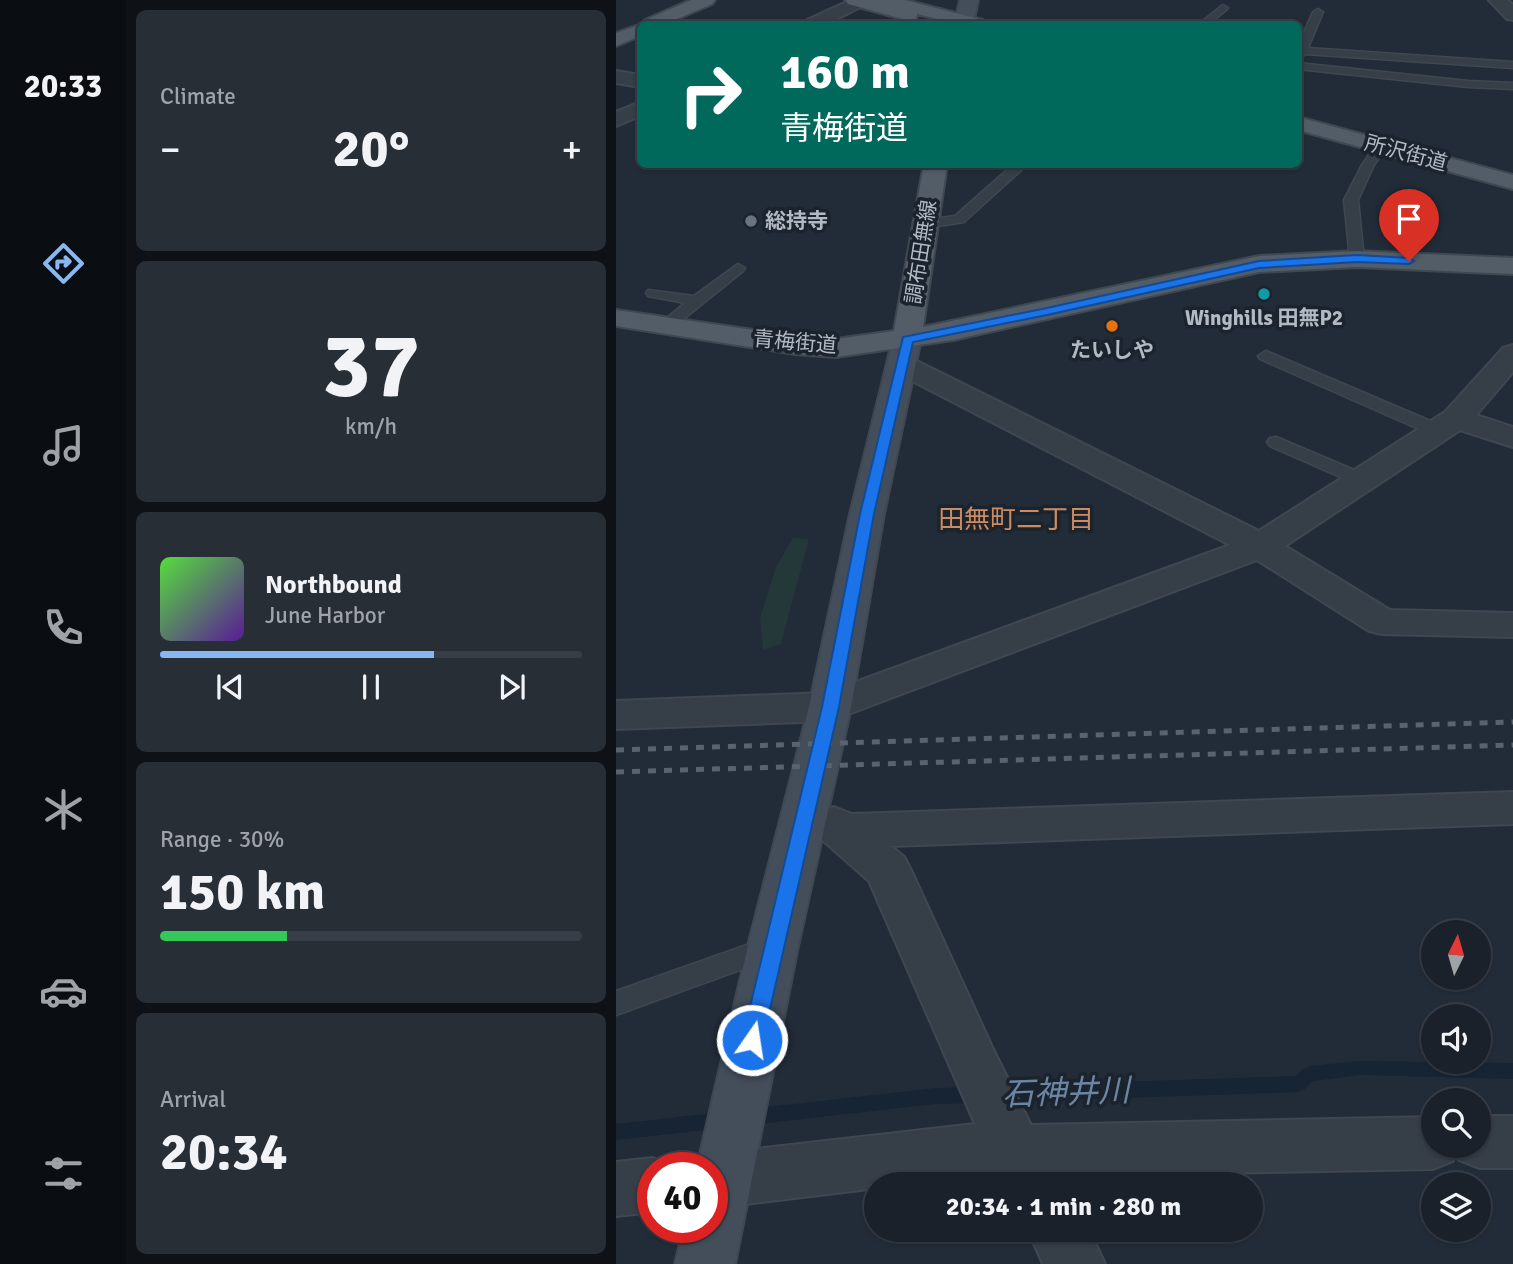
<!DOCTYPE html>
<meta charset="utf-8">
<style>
body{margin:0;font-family:Signika,"Noto Sans JP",sans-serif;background:#272e36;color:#f1f3f6;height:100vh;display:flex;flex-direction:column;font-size:26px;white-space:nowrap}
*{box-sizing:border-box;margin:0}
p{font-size:23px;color:#9fa3a8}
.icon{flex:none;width:38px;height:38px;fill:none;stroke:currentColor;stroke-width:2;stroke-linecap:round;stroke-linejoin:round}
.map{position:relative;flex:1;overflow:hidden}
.sheet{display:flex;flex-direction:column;gap:10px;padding:10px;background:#0e1217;width:490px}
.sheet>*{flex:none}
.hud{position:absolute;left:21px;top:21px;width:665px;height:147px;border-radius:10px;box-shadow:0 2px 5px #0004,0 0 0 2px #383e47;background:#00695c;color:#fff;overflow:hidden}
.needle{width:46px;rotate:5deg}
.buttons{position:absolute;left:805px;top:920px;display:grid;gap:14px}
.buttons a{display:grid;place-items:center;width:70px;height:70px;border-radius:50%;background:#1a212a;box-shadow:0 2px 5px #0004,0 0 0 2px #383e47;font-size:35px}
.speed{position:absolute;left:21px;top:1152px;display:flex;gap:14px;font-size:35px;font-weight:700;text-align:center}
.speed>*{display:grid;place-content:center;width:91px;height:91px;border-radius:50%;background:#1a212a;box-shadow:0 2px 5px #0004,0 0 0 2px #383e47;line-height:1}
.speed .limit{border:10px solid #d22;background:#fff;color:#111}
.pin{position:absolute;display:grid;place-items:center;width:60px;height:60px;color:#fff;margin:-72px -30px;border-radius:50% 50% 50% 0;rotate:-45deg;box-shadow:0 0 7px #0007}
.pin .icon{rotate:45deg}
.me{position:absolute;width:77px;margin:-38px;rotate:13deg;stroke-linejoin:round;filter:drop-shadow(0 0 5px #0008)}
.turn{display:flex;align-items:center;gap:24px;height:147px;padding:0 28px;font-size:32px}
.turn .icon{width:91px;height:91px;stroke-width:2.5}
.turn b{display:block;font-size:49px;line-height:60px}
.big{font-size:52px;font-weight:700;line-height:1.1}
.sheet .widget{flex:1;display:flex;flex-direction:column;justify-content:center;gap:10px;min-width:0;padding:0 24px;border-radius:10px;background:#272e36}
.sheet .dial{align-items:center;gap:0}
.dial b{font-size:91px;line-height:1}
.song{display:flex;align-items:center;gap:21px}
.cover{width:84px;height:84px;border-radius:10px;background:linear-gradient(135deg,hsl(110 70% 55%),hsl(270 70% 35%))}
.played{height:7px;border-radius:4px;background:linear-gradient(90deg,#88b7f2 65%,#383e47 65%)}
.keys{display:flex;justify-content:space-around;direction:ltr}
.heat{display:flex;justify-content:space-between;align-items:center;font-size:38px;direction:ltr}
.charge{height:10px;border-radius:5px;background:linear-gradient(90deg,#34c759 30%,#383e47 0)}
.trip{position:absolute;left:248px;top:1172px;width:399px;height:70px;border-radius:35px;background:#1a212a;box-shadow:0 2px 5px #0004,0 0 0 2px #383e47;font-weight:700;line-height:70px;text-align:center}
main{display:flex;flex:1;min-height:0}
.dock{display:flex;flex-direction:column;width:126px;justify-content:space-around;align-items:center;background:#0a0d11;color:#9fa3a8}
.dock .icon{width:49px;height:49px}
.dock .current{color:#88b7f2}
.dock b{font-size:32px;color:#f1f3f6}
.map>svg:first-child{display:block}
.green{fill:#243739}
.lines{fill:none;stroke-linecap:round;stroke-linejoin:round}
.stream{fill:#162434;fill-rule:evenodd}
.lane-casing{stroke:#3f4751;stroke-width:3}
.street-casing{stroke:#3f4751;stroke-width:4}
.secondary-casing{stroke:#3f4751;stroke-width:4}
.primary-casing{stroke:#3f4751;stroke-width:4}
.lane{fill:#363e48;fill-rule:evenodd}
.street{fill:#363e48;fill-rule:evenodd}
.secondary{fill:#444e5b;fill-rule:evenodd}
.primary{fill:#535d68;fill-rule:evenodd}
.rail{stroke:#58636f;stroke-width:5;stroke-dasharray:8 8;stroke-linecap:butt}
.route{fill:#1a73e8;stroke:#114b97;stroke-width:2}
.worship-dot{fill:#6b7280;stroke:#1b232d;stroke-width:2.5}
.culture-dot{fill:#0f9aa8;stroke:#1b232d;stroke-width:2.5}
.food-dot{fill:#e8710a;stroke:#1b232d;stroke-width:2.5}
.labels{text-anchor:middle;stroke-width:7;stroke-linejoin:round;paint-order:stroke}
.far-street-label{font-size:21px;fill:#b0b9c4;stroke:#1b232d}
.far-poi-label{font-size:21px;font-weight:bold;fill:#b0b9c4;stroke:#1b232d}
.neighbourhood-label{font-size:26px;fill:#cd8b62;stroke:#1b232d}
.near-water-label{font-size:32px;font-style:italic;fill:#6b85a2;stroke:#1b232d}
</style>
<main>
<nav class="dock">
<b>20:33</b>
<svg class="icon current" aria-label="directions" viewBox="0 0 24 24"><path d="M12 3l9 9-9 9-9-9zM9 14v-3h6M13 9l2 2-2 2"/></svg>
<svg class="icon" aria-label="music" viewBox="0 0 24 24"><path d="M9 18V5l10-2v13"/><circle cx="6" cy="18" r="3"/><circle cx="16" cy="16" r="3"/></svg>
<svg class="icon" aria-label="phone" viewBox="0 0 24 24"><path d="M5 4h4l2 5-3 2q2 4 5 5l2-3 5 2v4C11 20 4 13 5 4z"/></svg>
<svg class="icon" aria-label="climate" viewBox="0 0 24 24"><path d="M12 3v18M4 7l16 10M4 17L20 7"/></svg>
<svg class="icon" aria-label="car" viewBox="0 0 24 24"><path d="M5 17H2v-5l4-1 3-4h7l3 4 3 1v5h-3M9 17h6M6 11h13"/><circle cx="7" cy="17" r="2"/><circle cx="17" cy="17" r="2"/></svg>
<svg class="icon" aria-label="filters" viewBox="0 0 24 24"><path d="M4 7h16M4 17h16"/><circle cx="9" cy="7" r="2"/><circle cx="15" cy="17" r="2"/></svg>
</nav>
<section class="sheet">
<div class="widget"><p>Climate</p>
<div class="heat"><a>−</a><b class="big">20°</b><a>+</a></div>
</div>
<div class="widget dial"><b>37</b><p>km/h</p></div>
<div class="widget">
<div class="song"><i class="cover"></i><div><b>Northbound</b><p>June Harbor</p></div></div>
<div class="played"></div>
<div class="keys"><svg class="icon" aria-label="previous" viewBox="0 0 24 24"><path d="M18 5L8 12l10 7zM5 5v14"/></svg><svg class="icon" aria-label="pause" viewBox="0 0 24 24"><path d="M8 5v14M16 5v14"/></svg><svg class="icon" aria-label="next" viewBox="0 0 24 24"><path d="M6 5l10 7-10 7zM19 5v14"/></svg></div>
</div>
<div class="widget"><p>Range · 30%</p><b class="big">150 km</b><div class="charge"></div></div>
<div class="widget"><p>Arrival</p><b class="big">20:34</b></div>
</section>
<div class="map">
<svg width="897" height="1264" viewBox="0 0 897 1264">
<rect width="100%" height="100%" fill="#222c38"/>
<path class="green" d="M177,538l16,1 -28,105 -18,6 -3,-32 16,-51z"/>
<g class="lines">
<g class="stream">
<path d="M744,1061l153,2v16l-153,-4 -47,6 -8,8 -6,3 -300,10 -6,-3 -3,-5 3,-5 6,-3 296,-10 8,-7 6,-3z"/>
<path d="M362,1087l6,3 3,5 -3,5 -6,3 -42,1 -187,21 -6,-2 -3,-6 3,-6 6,-2 187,-21z"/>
<path d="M107,1112l6,2 3,6 -3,6 -6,2 -107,12v-16z"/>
</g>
<g class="lane-casing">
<g id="lane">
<path d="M607,5l5,3 -2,2 -17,14h-10z"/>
<path d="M702,9l5,3 -15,36 205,14v6l-208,-14 -7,8v-16l15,-34z"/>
<path d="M682,63l170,18 45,2v6l-45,-2 -170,-18z"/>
<path d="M765,142l6,4 -13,19 -16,35 6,59 -7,4 -7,-4 -6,-59 18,-35 15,-22z"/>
<path d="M398,164h14l-64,58 -39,6 -7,-4 7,-4 30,-4z"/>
<path d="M122,264l7,4 -2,3 -72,58h-10l-3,-3 3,-3 24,-20 -37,-7 -2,-3 2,-3 46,6z"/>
<path d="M650,351l176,75 3,4 -9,5 -6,-1 -170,-75 -2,-3z"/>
<path d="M660,437l90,38 3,4 -3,4h-12l-84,-37 -3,-4 3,-4z"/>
<path d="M156,936l9,3 4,8 -4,8 -165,60v-24z"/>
</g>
</g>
<g class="street-casing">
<g id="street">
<path d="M235,0l19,2 -43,22h-23l3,-4z"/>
<path d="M873,0h19l5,5v15l-6,-1z"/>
<path d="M0,71l24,4v12l-24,-4z"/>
<path d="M24,102v14l-24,10v-14z"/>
<path d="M897,345v27l-37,43 37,12v20l-53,-17 -175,116 105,64 123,3v24l-131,-3 -13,-3 -112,-71 -427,161 -214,8v-28l210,-8 404,-148 -337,-174 -5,-6 5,-6 10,-3 10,3 346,172 186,-119 58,-64z"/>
<path d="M897,792v32l-622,22 13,11 7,13 82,179 38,76 402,-8v29h46v-30h34v52h-34l-20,-8 -3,-7 -3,8 -20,8 -376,7 3,9h-57l-5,-11 -93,11h-28v3l-165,20v-41h-22l2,-5 20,-8 263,-30 -106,-243 -51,-45 -6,-12 6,-12 16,-5 18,7z"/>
<path d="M37,1158l21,9h-21v45l-37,4v-54z"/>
<path d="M412,1230h61l16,34h-62z"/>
</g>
</g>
<g class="secondary-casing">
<g id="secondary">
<path d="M344,0h18l-5,24h-18z"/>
<path d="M291,330l10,3 4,6 -37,175 -33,193 -53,239 -63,318h-60l9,-37h28v-60h-15l51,-221 61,-239 41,-193 43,-175 4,-6z"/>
</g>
</g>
<g class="primary-casing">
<g id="primary">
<path d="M75,0h24l-3,4 -47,20h-25v12l-24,10v-13l26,-9 3,-4z"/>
<path d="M229,0h60l78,20 3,4h-28l-41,-10 -1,6 -6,1 -62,-17z"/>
<path d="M682,117l215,58v14l-215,-59z"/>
<path d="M308,164h23l-24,163 336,-71 98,-5 156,7v16l-156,-7 -98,5 -306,68 -117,17 -41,-3 -179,-28v-16l179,26 41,3 58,-8z"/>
</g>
</g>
<use href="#lane" class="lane"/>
<use href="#street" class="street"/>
<use href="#secondary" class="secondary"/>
<use href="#primary" class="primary"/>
<g class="rail">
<path d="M0,750l897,-28"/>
<path d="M0,772l897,-27"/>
</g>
</g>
<path class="route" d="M741,255l52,3 5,3 -5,3 -52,-2 -98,6 -212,47 -134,27 -39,172 -35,193 -76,333 -3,6 -8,3 -7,-3 -3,-6 80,-333 38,-193 43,-177 144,-29 212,-47z"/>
<circle class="worship-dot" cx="135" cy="221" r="7"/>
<circle class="culture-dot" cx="648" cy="294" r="7"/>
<circle class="food-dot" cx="496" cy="326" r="7"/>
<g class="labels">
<g class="far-street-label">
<text transform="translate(790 153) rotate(15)" y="7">所沢街道</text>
<text transform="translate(305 252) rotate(-81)" y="7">調布田無線</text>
<text transform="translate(179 342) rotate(5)" y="7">青梅街道</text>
</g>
<g class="far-poi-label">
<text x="149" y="228" text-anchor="start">総持寺</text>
<text x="648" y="325">Winghills 田無P2</text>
<text x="496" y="357">たいしや</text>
</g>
<g class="neighbourhood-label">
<text x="400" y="528">田無町二丁目</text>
</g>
<g class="near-water-label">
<text transform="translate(450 1092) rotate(-2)" y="11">石神井川</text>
</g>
</g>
</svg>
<div class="buttons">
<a><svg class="needle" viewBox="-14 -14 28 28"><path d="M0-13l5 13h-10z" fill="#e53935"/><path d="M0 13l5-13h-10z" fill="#9fa3a8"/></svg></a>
<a><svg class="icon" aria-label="sound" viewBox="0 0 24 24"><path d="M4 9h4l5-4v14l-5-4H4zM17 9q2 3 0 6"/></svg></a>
<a><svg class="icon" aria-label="search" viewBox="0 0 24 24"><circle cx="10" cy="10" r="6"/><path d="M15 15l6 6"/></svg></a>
<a><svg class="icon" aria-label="layers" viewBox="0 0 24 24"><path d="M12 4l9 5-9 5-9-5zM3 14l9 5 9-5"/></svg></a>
</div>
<div class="speed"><div class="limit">40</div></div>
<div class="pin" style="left:793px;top:261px;background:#d93025"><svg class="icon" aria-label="arrive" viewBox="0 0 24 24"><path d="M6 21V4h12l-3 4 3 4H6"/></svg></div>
<svg class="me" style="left:136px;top:1040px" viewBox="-20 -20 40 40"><circle r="17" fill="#1a73e8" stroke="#fff" stroke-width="3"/><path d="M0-11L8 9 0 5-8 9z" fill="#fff"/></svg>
<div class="trip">20:34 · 1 min · 280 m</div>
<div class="hud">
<div class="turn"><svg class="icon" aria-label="right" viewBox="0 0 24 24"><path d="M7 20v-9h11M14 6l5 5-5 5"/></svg><div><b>160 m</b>青梅街道</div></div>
</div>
</div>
</main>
